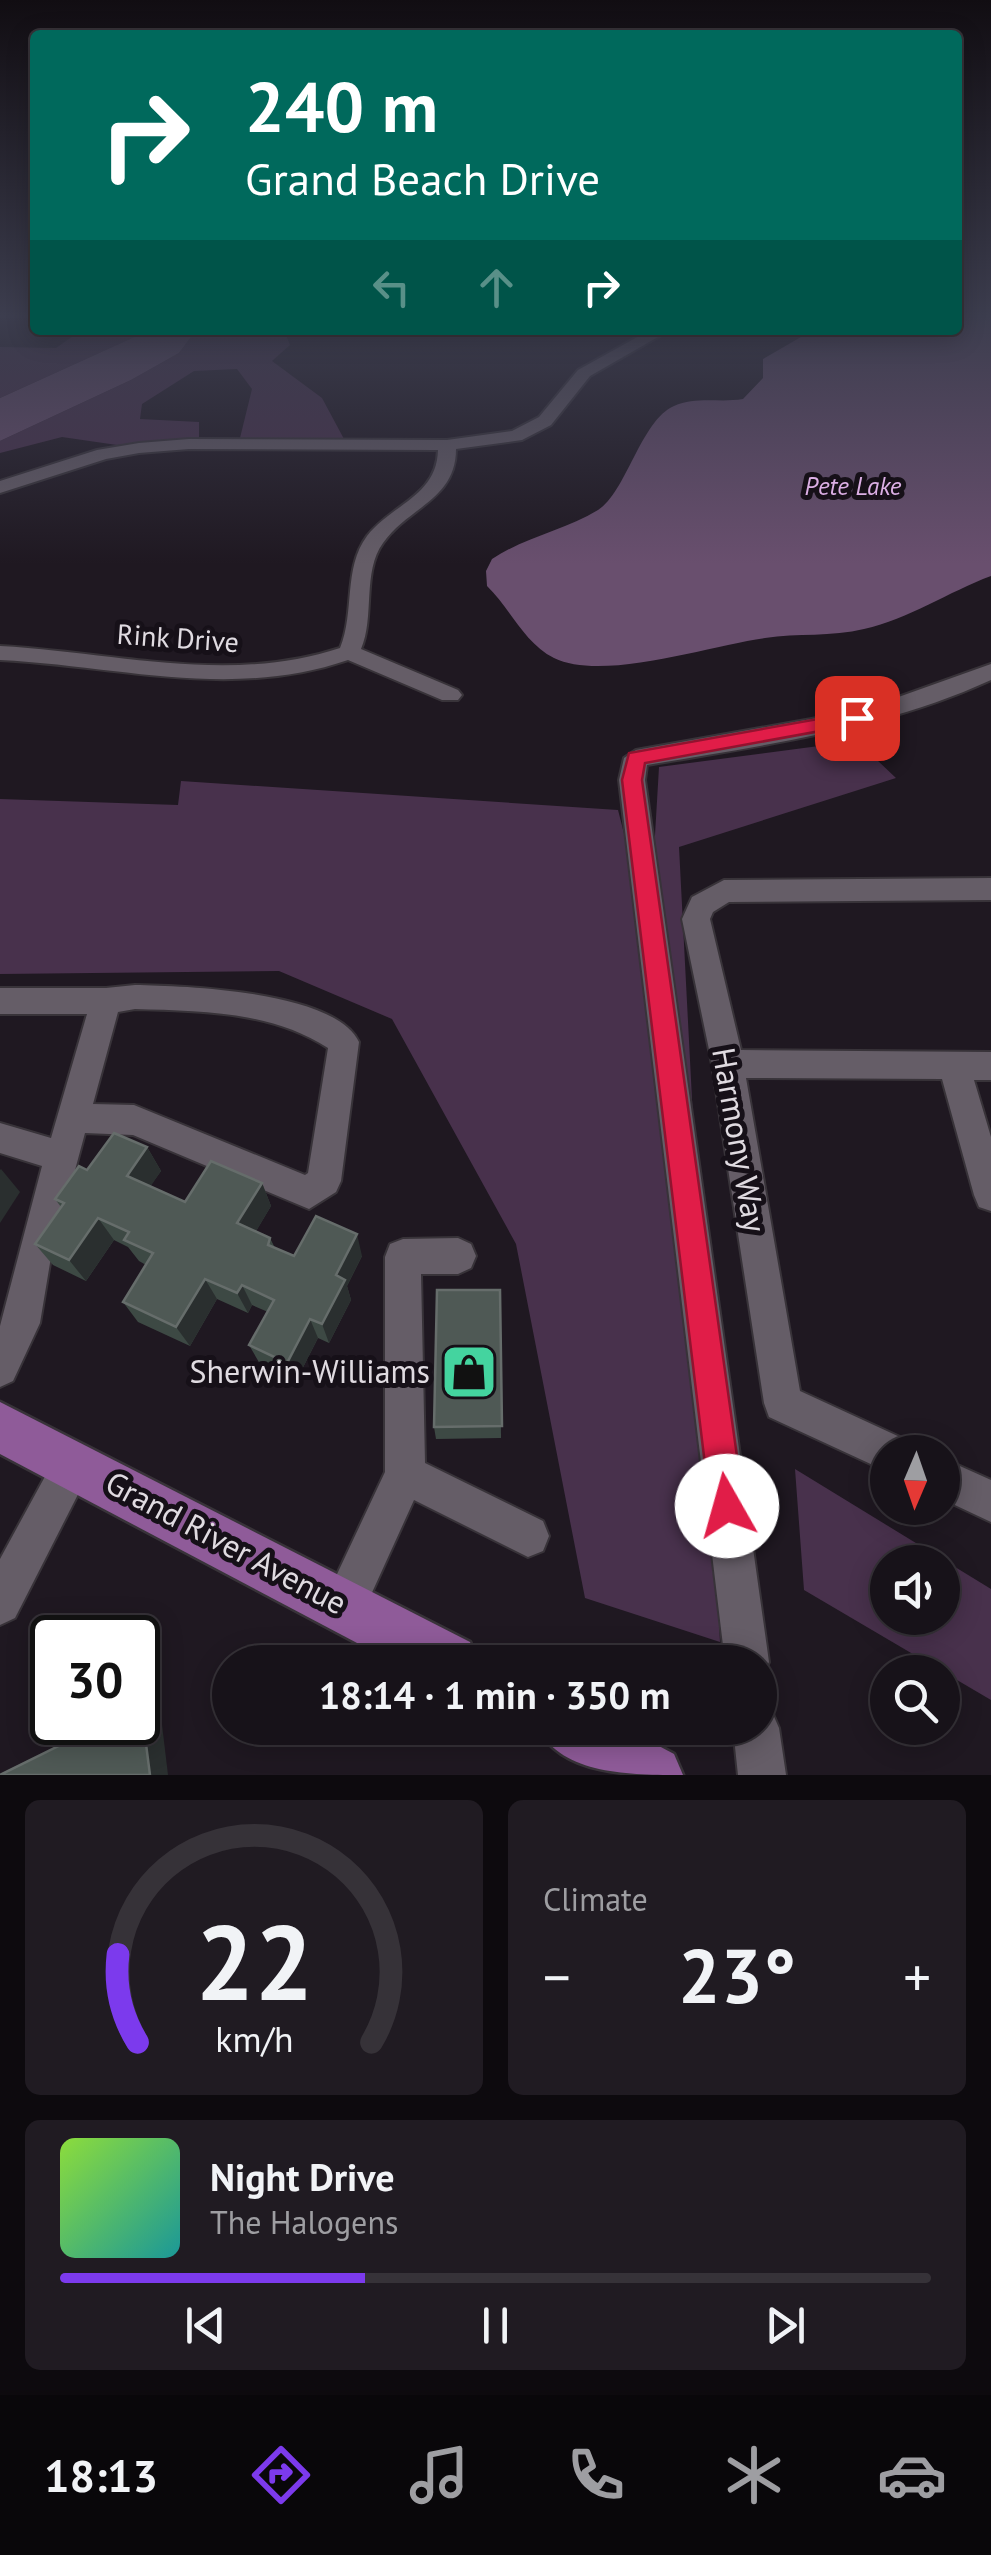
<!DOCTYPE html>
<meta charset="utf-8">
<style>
body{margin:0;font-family:"PT Sans",sans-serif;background:#201b22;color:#f1f3f6;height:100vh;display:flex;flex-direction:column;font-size:38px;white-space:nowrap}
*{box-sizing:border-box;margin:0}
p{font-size:32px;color:#9e9ea2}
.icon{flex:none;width:55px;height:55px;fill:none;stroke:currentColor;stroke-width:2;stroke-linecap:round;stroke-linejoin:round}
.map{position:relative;height:1775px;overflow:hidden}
.side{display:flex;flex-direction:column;gap:25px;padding:25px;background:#0d0a0e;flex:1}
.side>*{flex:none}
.banner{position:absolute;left:30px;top:30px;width:932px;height:305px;border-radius:10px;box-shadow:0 5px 25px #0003,0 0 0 2px #363238;background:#00695c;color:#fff;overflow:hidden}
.needle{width:65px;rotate:182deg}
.tools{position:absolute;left:870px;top:1435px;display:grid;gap:20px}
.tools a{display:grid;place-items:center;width:90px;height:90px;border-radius:50%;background:#171219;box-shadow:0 5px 25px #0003,0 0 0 2px #363238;font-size:50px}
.speed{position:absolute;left:30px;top:1615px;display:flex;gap:20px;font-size:50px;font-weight:700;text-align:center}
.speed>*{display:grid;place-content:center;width:130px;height:130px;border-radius:50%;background:#171219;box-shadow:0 5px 25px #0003,0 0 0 2px #363238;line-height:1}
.speed .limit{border:5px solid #111;border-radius:15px;background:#fff;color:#111}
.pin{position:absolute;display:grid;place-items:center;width:85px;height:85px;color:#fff;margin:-42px;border-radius:20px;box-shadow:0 5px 15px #0006}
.me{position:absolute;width:110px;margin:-55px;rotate:353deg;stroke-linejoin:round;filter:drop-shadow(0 0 8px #0008)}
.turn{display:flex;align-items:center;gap:35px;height:210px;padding:0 50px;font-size:45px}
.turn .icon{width:130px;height:130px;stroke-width:2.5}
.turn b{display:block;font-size:70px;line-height:85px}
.lanes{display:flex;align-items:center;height:95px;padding:0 50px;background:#0003;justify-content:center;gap:50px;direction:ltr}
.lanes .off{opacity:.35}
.big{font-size:75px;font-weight:700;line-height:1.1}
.side .card{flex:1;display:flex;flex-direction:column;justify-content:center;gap:15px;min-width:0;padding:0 35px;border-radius:15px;background:#201b22}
.side .dial{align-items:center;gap:0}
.dial svg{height:260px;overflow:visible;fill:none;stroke:#363238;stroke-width:7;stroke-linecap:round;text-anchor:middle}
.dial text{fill:#f1f3f6;stroke:none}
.song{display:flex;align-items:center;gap:30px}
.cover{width:120px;height:120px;border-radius:15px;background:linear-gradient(135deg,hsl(90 70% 55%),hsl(180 70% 35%))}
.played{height:10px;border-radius:5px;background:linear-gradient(90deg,#7c3aed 35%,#363238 35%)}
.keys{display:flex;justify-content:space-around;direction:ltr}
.heat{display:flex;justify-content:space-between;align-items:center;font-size:55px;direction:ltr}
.side .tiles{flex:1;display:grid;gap:25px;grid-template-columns:1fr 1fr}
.card:last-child{grid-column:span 2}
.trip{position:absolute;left:212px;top:1645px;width:565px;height:100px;border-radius:50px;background:#171219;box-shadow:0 5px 25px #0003,0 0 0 2px #363238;font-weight:700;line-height:100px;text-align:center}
.dock{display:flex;height:160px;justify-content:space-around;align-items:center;background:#09070a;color:#9e9ea2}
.dock .icon{width:70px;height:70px}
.dock .active{color:#7c3aed}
.dock b{font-size:45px;color:#f1f3f6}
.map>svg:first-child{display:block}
.green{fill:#48314c;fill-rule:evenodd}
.water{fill:#694f6e}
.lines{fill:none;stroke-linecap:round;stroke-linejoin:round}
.minor-casing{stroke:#383339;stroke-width:4}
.major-casing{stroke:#383339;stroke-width:5}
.minor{fill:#655d67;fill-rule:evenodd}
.major{fill:#8f5b99;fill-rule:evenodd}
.wall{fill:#3d4944}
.shaded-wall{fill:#2a2f2f}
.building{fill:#4f5955;stroke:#666d6b;stroke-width:2.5}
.route{fill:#e11d48;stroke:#92132f;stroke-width:2.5}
.labels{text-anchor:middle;stroke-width:10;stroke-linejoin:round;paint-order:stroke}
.far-water-label{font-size:25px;font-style:italic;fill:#dcafe5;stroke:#161018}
.street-label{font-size:28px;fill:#e0dbe1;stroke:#161018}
.near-street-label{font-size:32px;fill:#e0dbe1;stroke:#161018}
.near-poi-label{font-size:32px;fill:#e0dbe1;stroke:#161018;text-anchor:end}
</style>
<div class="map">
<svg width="991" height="1775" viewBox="0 0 991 1775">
<rect width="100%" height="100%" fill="#1f1821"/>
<g class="green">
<path d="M82,330h77l-18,4 -141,64v-51l56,1z"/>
<path d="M161,330h123l6,15 -18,16 50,37 22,41 -104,-1 12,-49 -15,-20 -43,2 -52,33 -2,15 59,3v16l-82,7 -55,-8 -62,16v-12l131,-61 48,-27 12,-16 -10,-7z"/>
<path d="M857,741l39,37 -217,69 41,795 -135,-44 -69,-354 -124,-225 -113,-48 -279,3v-175l178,6 3,-24 437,29 10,39 26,3 5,-85z"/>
<path d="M795,1469l196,120v111l-187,-110zM942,1562v56h-54v-56z"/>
</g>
<g class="water">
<path d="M958,316h33v260c-43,16 -82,43 -127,53 -32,8 -67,4 -99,9 -54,7 -162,44 -211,20 -30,-15 -44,-50 -67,-72l-1,-15 6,-12c33,-22 73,-29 106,-49 28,-17 43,-90 76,-104 22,-10 46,-3 69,-7l20,-21v-19l50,-29h145z"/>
<path d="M159,330h22l10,7 -12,16 -48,27 -131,61v-43l141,-64z"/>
</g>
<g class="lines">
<g class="minor-casing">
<g id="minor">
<path d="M650,330h20l-80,46 -39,49 -29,15 -66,9c0,51 -48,58 -73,94 -21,29 -8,74 -22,106l97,41 4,5 -4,5h-16l-94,-40c-117,40 -228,6 -348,0v-14c114,6 228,39 340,2 15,-36 3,-80 27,-112 25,-32 70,-40 71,-86l-249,-1 -50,4 -33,6 -106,34v-12l97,-31 42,-7 50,-4 258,1 65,-9 27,-14 39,-47z"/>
<path d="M991,664v16c-109,50 -227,65 -344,85l-2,15 124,882 -9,17v-17h-35l-106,-882 5,-22 12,-8 226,-40z"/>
<path d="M991,878v22l-262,2 -16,10 -3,7 31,131 250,2v28h-17l17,57v74l-12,-4 -5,-12 -32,-116 -196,-1 54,313 102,47 6,14h-20v20l-119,-55 -5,-14 -52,-339 -30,-145 10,-22 32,-17z"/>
<path d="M135,985c51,1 200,6 224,57l-18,139 -5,11 -27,17 -176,-74 -48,-2 -35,130 -10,60 -27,58 -13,6v-61l42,-160 -42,-13v-30l51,15 36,-124h-87v-26h106zM135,1009c66,2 136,2 193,39l-20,125 -3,2 -171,-70 -41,-1 25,-92z"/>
<path d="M458,1238l13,6 5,12 -5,12 -13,6h-37l4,189 118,58 6,15 -6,15 -15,6 -114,-57 -54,119 -15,7 -15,-7 -7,-15 62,-132v-215l5,-13 13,-5z"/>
<path d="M74,1443l14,6 6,14 -79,155 -15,7v-66l60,-110z"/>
<path d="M942,1458l49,22v42l-49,-23z"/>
<path d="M760,1707l12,5 7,16 7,47h-48l-5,-47h27z"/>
</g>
</g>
<g class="major-casing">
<g id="major">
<path d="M0,1402l470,240 8,20h-85l-393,-208z"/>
<path d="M538,1728h87l49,26 9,21c-52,0 -121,0 -145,-47z"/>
</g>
</g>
<use href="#minor" class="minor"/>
<use href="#major" class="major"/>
</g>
<g class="wall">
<path d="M147,1147l14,24 -11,15 35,16 77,-19 9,23 -15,25 14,7 5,10 19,8h68l-15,30 4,14 -22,43 -11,-5 -22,43 -36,-17 -11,-19 19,-33 -16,-7 -4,8 -31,-14 -27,47 -52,-24 -15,-20 23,-37 -7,-4 -11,-14 -14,-7 -28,41 -33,-16 -18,-21 26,-37 -6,-8 32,-29z"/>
<path d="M500,1290l1,148 -65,1 -2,-12z"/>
</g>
<g class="shaded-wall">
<path d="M147,1147l14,24 -19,28 -15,-23z"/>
<path d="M1,1169l19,23 -20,31v-53z"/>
<path d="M262,1183l9,23 -23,39 -11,-22z"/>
<path d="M98,1218l16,22 -28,41 -17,-21z"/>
<path d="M357,1234l5,22 -15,30 4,14 -22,43 -7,-19 14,-49z"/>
<path d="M205,1279l12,20 -27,47 -14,-19z"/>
<path d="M242,1285l10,20 -4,8 -11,-20z"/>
<path d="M310,1319l8,19 -22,43 -9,-18z"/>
<path d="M142,1713l19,3 7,59h-18z"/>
</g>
<g class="building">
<path d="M114,1133l33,14 -20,29 58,26 26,-41 51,22 -25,40 33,15 -2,7 26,11 22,-40 41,18 -21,41 9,5 -23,44 -12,-5 -23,44 -38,-18 25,-45 -32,-15 -5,8 -32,-14 -29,48 -53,-25 30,-49 -29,-13 5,-8 -31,-14 -29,42 -34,-16 29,-41 -9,-4 24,-33 8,4z"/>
<path d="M437,1290h63l2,136 -68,1z"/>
<path d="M142,1713l8,62h-150l97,-48v5l23,-10h18v-7z"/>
</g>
<linearGradient id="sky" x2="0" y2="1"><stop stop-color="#110d12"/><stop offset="0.56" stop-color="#3c3d4e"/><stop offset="1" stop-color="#3c3d4e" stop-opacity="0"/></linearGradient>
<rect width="991" height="564" fill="url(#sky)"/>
<path class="route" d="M857,712l10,6 -3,5 -219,40 -3,17 102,726 -5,12 -12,5 -12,-5 -5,-12 -88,-726 7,-27z"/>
<defs>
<g id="shop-square" transform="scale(2.875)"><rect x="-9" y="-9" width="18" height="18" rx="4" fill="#44d49f" stroke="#161018"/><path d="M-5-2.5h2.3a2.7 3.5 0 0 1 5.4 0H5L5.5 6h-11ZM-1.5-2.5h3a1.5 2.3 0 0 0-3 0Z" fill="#111"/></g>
</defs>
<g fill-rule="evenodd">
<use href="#shop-square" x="469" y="1372"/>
</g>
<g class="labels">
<g class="far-water-label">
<text x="853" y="495">Pete Lake</text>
</g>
<g class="street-label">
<text transform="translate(178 638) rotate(4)" y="10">Rink Drive</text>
</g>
<g class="near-street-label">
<text transform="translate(739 1140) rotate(80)" y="11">Harmony Way</text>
<text transform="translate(226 1543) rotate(28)" y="11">Grand River Avenue</text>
</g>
<g class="near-poi-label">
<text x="430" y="1383">Sherwin-Williams</text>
</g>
</g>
</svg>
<div class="tools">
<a><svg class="needle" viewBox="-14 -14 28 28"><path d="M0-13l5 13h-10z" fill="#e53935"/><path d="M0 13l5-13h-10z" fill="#9e9ea2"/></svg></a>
<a><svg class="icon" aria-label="sound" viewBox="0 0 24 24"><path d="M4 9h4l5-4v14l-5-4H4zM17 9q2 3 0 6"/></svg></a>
<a><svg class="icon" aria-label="search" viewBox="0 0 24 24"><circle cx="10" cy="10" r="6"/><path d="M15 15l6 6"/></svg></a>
</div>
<div class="speed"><div class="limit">30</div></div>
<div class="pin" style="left:857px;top:718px;background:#d93025"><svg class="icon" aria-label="arrive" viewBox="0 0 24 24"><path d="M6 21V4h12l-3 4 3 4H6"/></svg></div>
<svg class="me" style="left:727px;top:1506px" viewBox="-20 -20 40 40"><circle r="19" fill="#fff"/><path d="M0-13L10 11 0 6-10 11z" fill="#e11d48"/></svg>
<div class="trip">18:14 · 1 min · 350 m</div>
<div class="banner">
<div class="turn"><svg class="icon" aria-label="right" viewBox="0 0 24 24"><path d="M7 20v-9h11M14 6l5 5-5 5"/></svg><div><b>240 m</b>Grand Beach Drive</div></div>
<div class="lanes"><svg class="icon off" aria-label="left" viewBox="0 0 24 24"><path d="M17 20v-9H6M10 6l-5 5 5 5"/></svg><svg class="icon off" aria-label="ahead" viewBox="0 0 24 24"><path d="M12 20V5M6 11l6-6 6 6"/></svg><svg class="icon" aria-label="right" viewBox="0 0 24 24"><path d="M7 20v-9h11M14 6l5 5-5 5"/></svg></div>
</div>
</div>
<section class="side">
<div class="tiles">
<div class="card dial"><svg viewBox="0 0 100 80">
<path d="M14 69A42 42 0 1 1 86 69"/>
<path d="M14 69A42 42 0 0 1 8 42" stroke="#7c3aed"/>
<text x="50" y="56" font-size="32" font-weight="700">22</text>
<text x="50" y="72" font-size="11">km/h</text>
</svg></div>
<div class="card"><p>Climate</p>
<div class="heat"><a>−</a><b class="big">23°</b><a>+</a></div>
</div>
<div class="card">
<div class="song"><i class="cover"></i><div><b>Night Drive</b><p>The Halogens</p></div></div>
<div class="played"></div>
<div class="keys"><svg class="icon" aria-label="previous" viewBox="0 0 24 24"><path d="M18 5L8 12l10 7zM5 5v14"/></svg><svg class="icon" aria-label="pause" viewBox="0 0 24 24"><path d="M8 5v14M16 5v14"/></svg><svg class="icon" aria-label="next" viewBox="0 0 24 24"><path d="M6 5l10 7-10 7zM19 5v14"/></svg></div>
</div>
</div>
</section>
<nav class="dock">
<b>18:13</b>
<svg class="icon active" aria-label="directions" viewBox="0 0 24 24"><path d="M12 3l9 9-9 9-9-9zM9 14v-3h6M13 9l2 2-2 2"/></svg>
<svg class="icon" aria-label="music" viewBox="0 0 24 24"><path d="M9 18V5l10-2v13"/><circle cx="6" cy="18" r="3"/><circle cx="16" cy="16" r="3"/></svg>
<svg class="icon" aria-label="phone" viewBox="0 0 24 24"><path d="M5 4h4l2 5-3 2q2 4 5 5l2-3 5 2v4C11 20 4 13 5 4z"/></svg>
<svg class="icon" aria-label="climate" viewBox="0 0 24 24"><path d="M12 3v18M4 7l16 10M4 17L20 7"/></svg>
<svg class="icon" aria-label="car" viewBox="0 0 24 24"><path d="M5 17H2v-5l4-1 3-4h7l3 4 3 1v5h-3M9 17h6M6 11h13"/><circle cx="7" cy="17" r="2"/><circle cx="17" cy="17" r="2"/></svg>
</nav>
